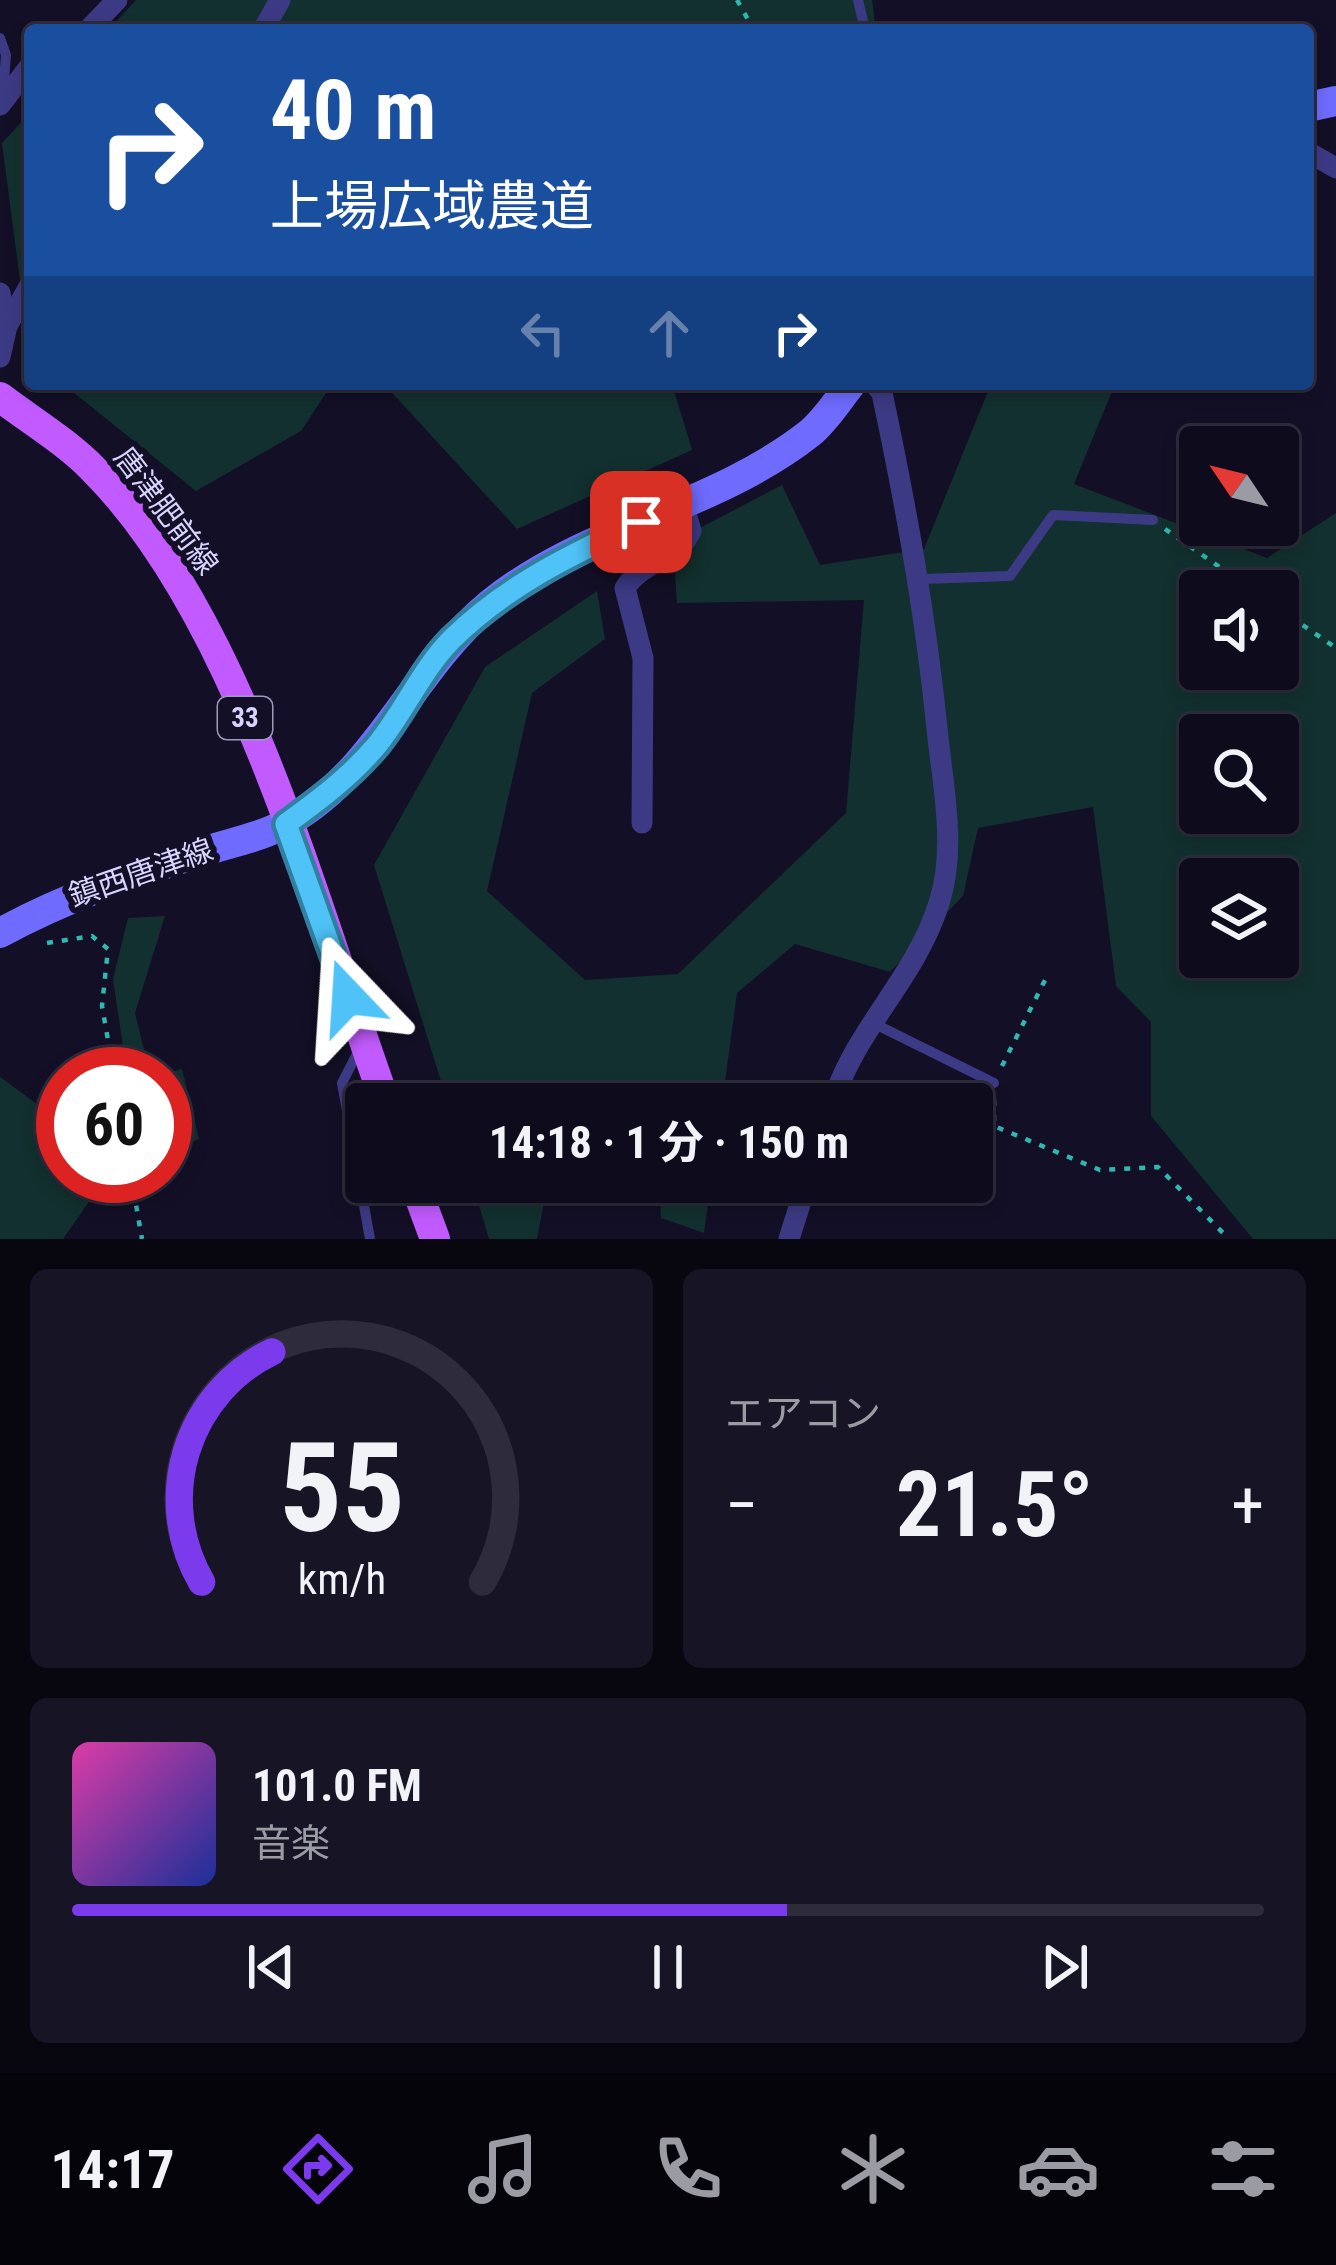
<!DOCTYPE html>
<html lang="ja">
<meta charset="utf-8">
<style>
body{margin:0;font-family:"Roboto Condensed","Noto Sans JP",sans-serif;background:#171425;color:#f1f3f6;height:100vh;display:flex;flex-direction:column;font-size:45px;white-space:nowrap}
*{box-sizing:border-box;margin:0}
p{font-size:39px;color:#9b9ba3}
.icon{flex:none;width:66px;height:66px;fill:none;stroke:currentColor;stroke-width:2;stroke-linecap:round;stroke-linejoin:round}
.map{position:relative;height:1239px;overflow:hidden}
.panel{display:flex;flex-direction:column;gap:30px;padding:30px;background:#08060f;flex:1}
.panel>*{flex:none}
.banner{position:absolute;left:24px;top:24px;width:1290px;height:366px;border-radius:12px;box-shadow:0 6px 18px #0003,0 0 0 3px #2e2b3b;background:#1a4fa0;color:#fff;overflow:hidden}
.needle{width:78px;rotate:305deg}
.buttons{position:absolute;left:1179px;top:426px;display:grid;gap:24px}
.buttons a{display:grid;place-items:center;width:120px;height:120px;border-radius:12px;background:#0e0b1c;box-shadow:0 6px 18px #0003,0 0 0 3px #2e2b3b;font-size:60px}
.speed{position:absolute;left:36px;top:1047px;display:flex;gap:24px;font-size:60px;font-weight:700;text-align:center}
.speed>*{display:grid;place-content:center;width:156px;height:156px;border-radius:50%;background:#0e0b1c;box-shadow:0 6px 18px #0003,0 0 0 3px #2e2b3b;line-height:1}
.speed .limit{border:18px solid #d22;background:#fff;color:#111}
.pin{position:absolute;display:grid;place-items:center;width:102px;height:102px;color:#fff;margin:-51px;border-radius:24px;box-shadow:0 6px 18px #0006}
.me{position:absolute;width:132px;margin:-66px;rotate:340deg;stroke-linejoin:round;filter:drop-shadow(0 0 9px #0008)}
.turn{display:flex;align-items:center;gap:42px;height:252px;padding:0 48px;font-size:54px}
.turn .icon{width:156px;height:156px;stroke-width:2.5}
.turn b{display:block;font-size:84px;line-height:102px}
.lanes{display:flex;align-items:center;height:114px;padding:0 48px;background:#0003;justify-content:center;gap:60px;direction:ltr}
.lanes .off{opacity:.35}
.big{font-size:90px;font-weight:700;line-height:1.1}
.panel .card{flex:1;display:flex;flex-direction:column;justify-content:center;gap:18px;min-width:0;padding:0 42px;border-radius:18px;background:#171425}
.panel .dial{align-items:center;gap:0}
.dial svg{height:312px;overflow:visible;fill:none;stroke:#2e2b3b;stroke-width:7;stroke-linecap:round;text-anchor:middle}
.dial text{fill:#f1f3f6;stroke:none}
.song{display:flex;align-items:center;gap:36px}
.cover{width:144px;height:144px;border-radius:18px;background:linear-gradient(135deg,hsl(320 70% 55%),hsl(230 70% 35%))}
.played{height:12px;border-radius:6px;background:linear-gradient(90deg,#7c3aed 60%,#2e2b3b 60%)}
.keys{display:flex;justify-content:space-around;direction:ltr}
.heat{display:flex;justify-content:space-between;align-items:center;font-size:66px;direction:ltr}
.panel .tiles{flex:1;display:grid;gap:30px;grid-template-columns:1fr 1fr}
.card:last-child{grid-column:span 2}
.trip{position:absolute;left:345px;top:1083px;width:648px;height:120px;border-radius:12px;background:#0e0b1c;box-shadow:0 6px 18px #0003,0 0 0 3px #2e2b3b;font-weight:700;line-height:120px;text-align:center}
.dock{display:flex;height:192px;justify-content:space-around;align-items:center;background:#06040b;color:#9b9ba3}
.dock .icon{width:84px;height:84px}
.dock .on{color:#7c3aed}
.dock b{font-size:54px;color:#f1f3f6}
.map>svg:first-child{display:block}
.green{fill:#12302f;fill-rule:evenodd}
.lines{fill:none;stroke-linecap:round;stroke-linejoin:round}
.path{stroke:#2fb8b0;stroke-width:4.5;stroke-dasharray:6 9;stroke-linecap:butt}
.lane{stroke:#3d3a85;stroke-width:10}
.street{stroke:#3d3a85;stroke-width:21}
.secondary{stroke:#6f6bff;stroke-width:30}
.primary{stroke:#c25bff;stroke-width:30}
.route-casing{stroke:#337fa1;stroke-width:30}
.route{stroke:#4fc3f7;stroke-width:21}
.labels{text-anchor:middle;stroke-width:12;stroke-linejoin:round;paint-order:stroke}
.shield{fill:#130f26;stroke:#9e99be;stroke-width:3}
.shield-label{font-size:27px;font-weight:bold;fill:#d9d4ff}
.street-label{font-size:30px;fill:#d9d4ff;stroke:#130f26}
</style>
<div class="map">
<svg width="1336" height="1239" viewBox="0 0 1336 1239">
<rect width="100%" height="100%" fill="#130f26"/>
<g class="green">
<path d="M136,0h736l4,30h-768z"/>
<path d="M30,113v244l-28,-214z"/>
<path d="M63,384h269l-31,47 -105,60z"/>
<path d="M384,384h288l20,66 -175,79z"/>
<path d="M991,384h124l-41,100 193,74 69,-45v726h-83l-102,-123v-94l-35,-36 -23,-179 -115,21 -15,68 -73,76 -95,-28 -58,49 -15,111h-274l-74,-239 111,-198 112,-76 8,48 -73,54 -45,198 98,89 93,-6 168,-161 18,-213 -187,3 -4,-61 109,-57 38,80 104,-16zM1200,591h78v78h-78zM1200,735h78v78h-78zM1200,879h78v78h-78z"/>
<path d="M165,916l-30,97 15,61h-23l-14,-95 15,-61z"/>
<path d="M182,1069l17,70 -34,16 -2,-81z"/>
<path d="M0,1077l63,46v53h55l-16,7 -39,56h-63z"/>
<path d="M472,1182h76l-11,57h-48z"/>
<path d="M659,1182h52l-7,51 -43,-15z"/>
</g>
<g class="lines">
<g class="path">
<path d="M737,0l17,30"/>
<path d="M1165,529l89,62"/>
<path d="M1278,608l58,40"/>
<path d="M47,943l45,-7 16,13 -6,57 12,68"/>
<path d="M1002,1066l43,-86"/>
<path d="M994,1100v26l106,44 58,-3 71,72"/>
<path d="M131,1176l11,63"/>
</g>
<g class="lane">
<path d="M858,0l7,30"/>
<path d="M0,38l6,17 -3,38"/>
<path d="M922,579l88,-3 43,-61 100,5"/>
<path d="M873,1023l121,60"/>
<path d="M361,1046l-19,37 28,156"/>
</g>
<g class="street">
<path d="M88,30l29,-30"/>
<path d="M263,30l17,-30"/>
<path d="M0,105l30,-39"/>
<path d="M1308,152l28,16"/>
<path d="M0,293l7,33"/>
<path d="M0,357l7,-31 23,-41"/>
<path d="M642,823l1,-165 -18,-70c17,-27 53,-28 66,-57l-8,-28"/>
<path d="M832,1104c23,-75 84,-126 107,-201 17,-52 5,-112 -1,-165 -12,-121 -31,-227 -56,-345l-7,-9"/>
<path d="M789,1239l18,-57"/>
</g>
<g class="secondary">
<path d="M1308,107l28,-6"/>
<path d="M0,933c65,-36 132,-58 202,-81 27,-9 61,-15 86,-30 91,-52 124,-153 202,-218 95,-77 224,-95 320,-171 16,-13 28,-33 41,-49"/>
</g>
<g class="primary">
<path d="M0,397c30,23 67,45 94,73 147,148 221,438 292,634"/>
<path d="M414,1182l21,57"/>
</g>
</g>
<g class="lines">
<g class="route-casing">
<path id="route" d="M348,997l-62,-173c33,-24 64,-47 91,-79 27,-33 45,-76 75,-106 55,-54 120,-85 189,-117"/>
</g>
<use href="#route" class="route"/>
</g>
<g class="labels">
<rect class="shield" x="218" y="697" width="54" height="42" rx="9"/>
<g class="shield-label">
<text x="245" y="727">33</text>
</g>
<g class="street-label">
<text transform="translate(166 511) rotate(53)" y="10">唐津肥前線</text>
<text transform="translate(141 873) rotate(-19)" y="10">鎮西唐津線</text>
</g>
</g>
</svg>
<div class="buttons">
<a><svg class="needle" viewBox="-14 -14 28 28"><path d="M0-13l5 13h-10z" fill="#e53935"/><path d="M0 13l5-13h-10z" fill="#9b9ba3"/></svg></a>
<a><svg class="icon" aria-label="sound" viewBox="0 0 24 24"><path d="M4 9h4l5-4v14l-5-4H4zM17 9q2 3 0 6"/></svg></a>
<a><svg class="icon" aria-label="search" viewBox="0 0 24 24"><circle cx="10" cy="10" r="6"/><path d="M15 15l6 6"/></svg></a>
<a><svg class="icon" aria-label="layers" viewBox="0 0 24 24"><path d="M12 4l9 5-9 5-9-5zM3 14l9 5 9-5"/></svg></a>
</div>
<div class="speed"><div class="limit">60</div></div>
<div class="pin" style="left:641px;top:522px;background:#d93025"><svg class="icon" aria-label="arrive" viewBox="0 0 24 24"><path d="M6 21V4h12l-3 4 3 4H6"/></svg></div>
<svg class="me" style="left:348px;top:997px" viewBox="-20 -20 40 40"><path d="M0-17L14 15 0 8-14 15z" fill="#4fc3f7" stroke="#fff" stroke-width="4"/></svg>
<div class="trip">14:18 · 1 分 · 150 m</div>
<div class="banner">
<div class="turn"><svg class="icon" aria-label="right" viewBox="0 0 24 24"><path d="M7 20v-9h11M14 6l5 5-5 5"/></svg><div><b>40 m</b>上場広域農道</div></div>
<div class="lanes"><svg class="icon off" aria-label="left" viewBox="0 0 24 24"><path d="M17 20v-9H6M10 6l-5 5 5 5"/></svg><svg class="icon off" aria-label="ahead" viewBox="0 0 24 24"><path d="M12 20V5M6 11l6-6 6 6"/></svg><svg class="icon" aria-label="right" viewBox="0 0 24 24"><path d="M7 20v-9h11M14 6l5 5-5 5"/></svg></div>
</div>
</div>
<section class="panel">
<div class="tiles">
<div class="card dial"><svg viewBox="0 0 100 80">
<path d="M14 69A42 42 0 1 1 86 69"/>
<path d="M14 69A42 42 0 0 1 32 10" stroke="#7c3aed"/>
<text x="50" y="56" font-size="32" font-weight="700">55</text>
<text x="50" y="72" font-size="11">km/h</text>
</svg></div>
<div class="card"><p>エアコン</p>
<div class="heat"><a>−</a><b class="big">21.5°</b><a>+</a></div>
</div>
<div class="card">
<div class="song"><i class="cover"></i><div><b>101.0 FM</b><p>音楽</p></div></div>
<div class="played"></div>
<div class="keys"><svg class="icon" aria-label="previous" viewBox="0 0 24 24"><path d="M18 5L8 12l10 7zM5 5v14"/></svg><svg class="icon" aria-label="pause" viewBox="0 0 24 24"><path d="M8 5v14M16 5v14"/></svg><svg class="icon" aria-label="next" viewBox="0 0 24 24"><path d="M6 5l10 7-10 7zM19 5v14"/></svg></div>
</div>
</div>
</section>
<nav class="dock">
<b>14:17</b>
<svg class="icon on" aria-label="directions" viewBox="0 0 24 24"><path d="M12 3l9 9-9 9-9-9zM9 14v-3h6M13 9l2 2-2 2"/></svg>
<svg class="icon" aria-label="music" viewBox="0 0 24 24"><path d="M9 18V5l10-2v13"/><circle cx="6" cy="18" r="3"/><circle cx="16" cy="16" r="3"/></svg>
<svg class="icon" aria-label="phone" viewBox="0 0 24 24"><path d="M5 4h4l2 5-3 2q2 4 5 5l2-3 5 2v4C11 20 4 13 5 4z"/></svg>
<svg class="icon" aria-label="climate" viewBox="0 0 24 24"><path d="M12 3v18M4 7l16 10M4 17L20 7"/></svg>
<svg class="icon" aria-label="car" viewBox="0 0 24 24"><path d="M5 17H2v-5l4-1 3-4h7l3 4 3 1v5h-3M9 17h6M6 11h13"/><circle cx="7" cy="17" r="2"/><circle cx="17" cy="17" r="2"/></svg>
<svg class="icon" aria-label="filters" viewBox="0 0 24 24"><path d="M4 7h16M4 17h16"/><circle cx="9" cy="7" r="2"/><circle cx="15" cy="17" r="2"/></svg>
</nav>
